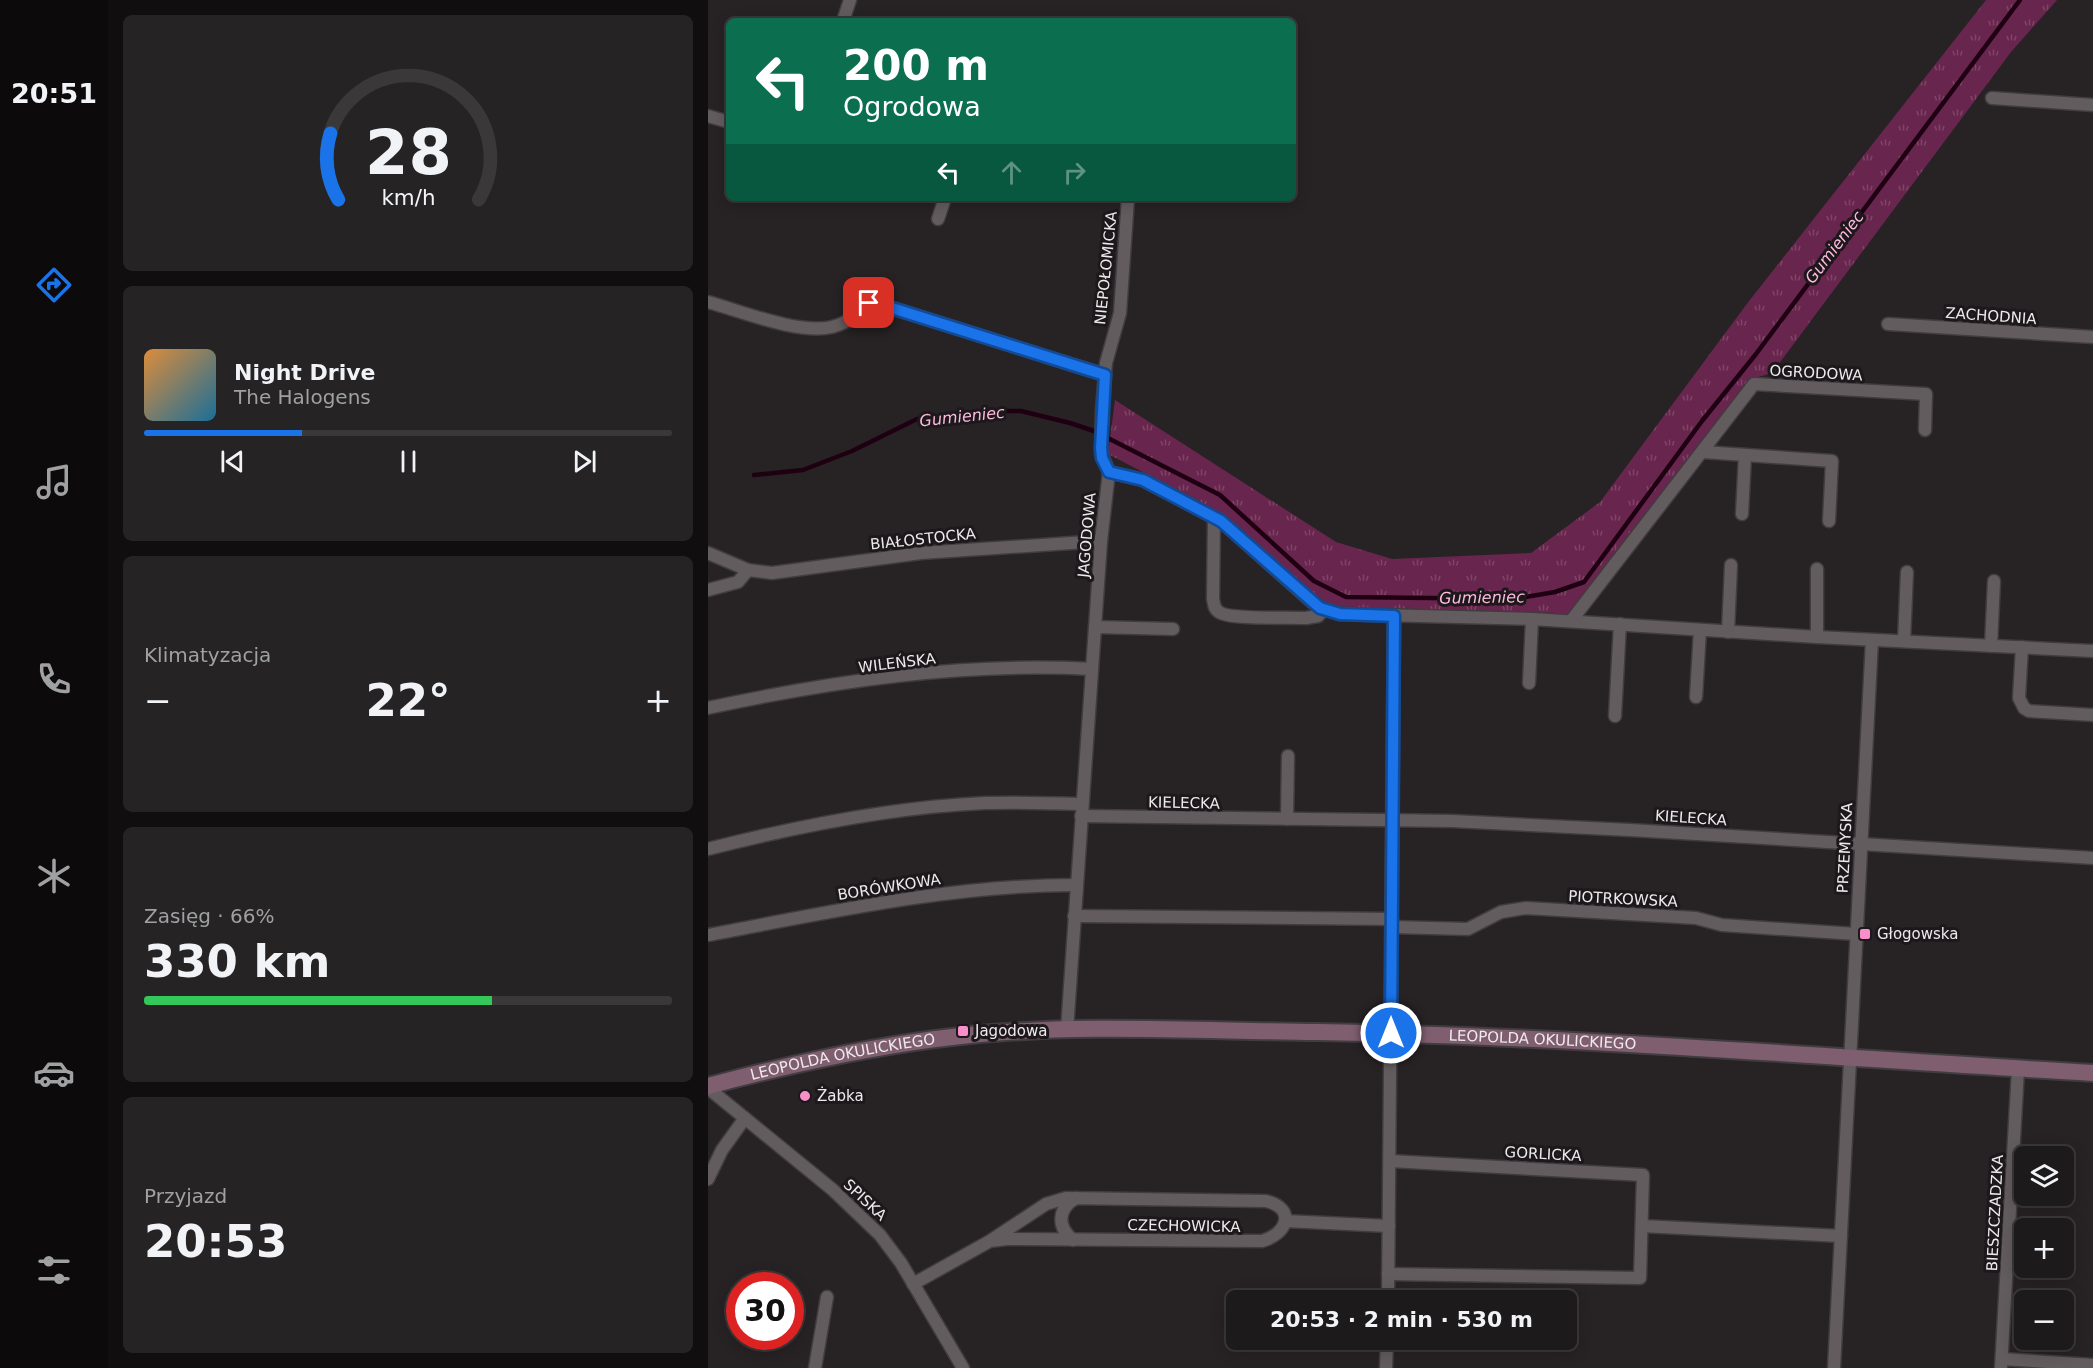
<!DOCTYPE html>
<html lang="pl">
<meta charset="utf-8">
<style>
body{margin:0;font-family:"DejaVu Sans",sans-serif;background:#252324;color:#f1f3f6;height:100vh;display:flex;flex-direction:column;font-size:22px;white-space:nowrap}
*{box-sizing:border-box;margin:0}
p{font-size:20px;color:#a0a1a3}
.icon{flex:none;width:33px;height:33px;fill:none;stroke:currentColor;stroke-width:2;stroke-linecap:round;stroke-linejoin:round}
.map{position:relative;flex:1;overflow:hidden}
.drawer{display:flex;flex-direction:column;gap:15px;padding:15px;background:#100e0f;width:600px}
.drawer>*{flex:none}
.top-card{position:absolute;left:18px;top:18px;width:570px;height:183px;border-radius:9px;box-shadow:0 3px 15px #0003,0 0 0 2px #3b383a;background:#0b6e4f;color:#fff;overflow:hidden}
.tools{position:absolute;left:1306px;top:1146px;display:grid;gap:12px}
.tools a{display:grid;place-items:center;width:60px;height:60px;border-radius:9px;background:#1d1a1b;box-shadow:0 3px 15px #0003,0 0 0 2px #3b383a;font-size:30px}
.speed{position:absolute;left:18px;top:1272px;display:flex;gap:12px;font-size:30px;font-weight:700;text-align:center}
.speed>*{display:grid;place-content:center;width:78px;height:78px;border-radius:50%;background:#1d1a1b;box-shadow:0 3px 15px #0003,0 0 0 2px #3b383a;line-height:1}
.speed .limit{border:9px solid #d22;background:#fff;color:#111}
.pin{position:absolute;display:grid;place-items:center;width:51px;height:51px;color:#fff;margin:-26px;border-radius:12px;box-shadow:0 3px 9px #0006}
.me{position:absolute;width:66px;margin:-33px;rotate:0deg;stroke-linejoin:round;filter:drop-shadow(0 0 4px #0008)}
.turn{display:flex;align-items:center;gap:21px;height:126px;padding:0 18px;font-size:27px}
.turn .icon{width:78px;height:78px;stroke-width:2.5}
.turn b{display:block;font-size:42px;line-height:51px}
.lanes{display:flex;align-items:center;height:57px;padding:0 18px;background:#0003;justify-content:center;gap:30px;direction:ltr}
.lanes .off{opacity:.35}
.big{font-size:45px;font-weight:800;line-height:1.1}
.drawer .tile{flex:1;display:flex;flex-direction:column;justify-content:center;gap:9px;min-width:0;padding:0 21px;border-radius:9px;background:#252324}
.drawer .dial{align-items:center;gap:0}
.dial svg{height:156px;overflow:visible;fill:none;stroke:#3b383a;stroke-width:7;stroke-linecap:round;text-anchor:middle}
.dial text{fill:#f1f3f6;stroke:none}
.song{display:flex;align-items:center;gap:18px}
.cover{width:72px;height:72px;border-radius:9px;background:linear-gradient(135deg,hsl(30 70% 55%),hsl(200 70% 35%))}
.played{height:6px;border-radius:3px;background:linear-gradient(90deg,#1a73e8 30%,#3b383a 30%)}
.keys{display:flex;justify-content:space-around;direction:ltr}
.heat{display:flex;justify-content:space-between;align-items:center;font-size:33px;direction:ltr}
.charge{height:9px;border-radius:4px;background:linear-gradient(90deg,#34c759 66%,#3b383a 0)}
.trip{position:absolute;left:518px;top:1290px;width:351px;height:60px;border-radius:9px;background:#1d1a1b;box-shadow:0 3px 15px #0003,0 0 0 2px #3b383a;font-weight:800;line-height:60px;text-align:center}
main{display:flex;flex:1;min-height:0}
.menu{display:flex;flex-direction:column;width:108px;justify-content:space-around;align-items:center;background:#0c0a0b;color:#a0a1a3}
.menu .icon{width:42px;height:42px}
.menu .selected{color:#1a73e8}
.menu b{font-size:27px;color:#f1f3f6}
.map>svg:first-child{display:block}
.grass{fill:url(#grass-tufts)}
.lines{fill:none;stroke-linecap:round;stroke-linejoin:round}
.stream{stroke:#1f0012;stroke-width:4.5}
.street-casing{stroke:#413c3f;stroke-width:15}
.secondary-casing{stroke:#413c3f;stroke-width:20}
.street{stroke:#635c5f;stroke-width:12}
.secondary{stroke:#7f5e70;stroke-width:16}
.route-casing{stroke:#114b97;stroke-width:15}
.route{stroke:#1a73e8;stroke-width:10}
.poi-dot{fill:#f98fc9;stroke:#1d181b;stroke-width:2}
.labels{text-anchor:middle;stroke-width:6;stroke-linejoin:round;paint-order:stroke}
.street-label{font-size:15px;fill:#eeeaec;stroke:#1d181b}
.poi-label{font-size:15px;fill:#eeeaec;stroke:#1d181b;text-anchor:start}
.water-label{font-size:16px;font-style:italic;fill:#febadd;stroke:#1d181b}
</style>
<main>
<nav class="menu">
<b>20:51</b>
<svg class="icon selected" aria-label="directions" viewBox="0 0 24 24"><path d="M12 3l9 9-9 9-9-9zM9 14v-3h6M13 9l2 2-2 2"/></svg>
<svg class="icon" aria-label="music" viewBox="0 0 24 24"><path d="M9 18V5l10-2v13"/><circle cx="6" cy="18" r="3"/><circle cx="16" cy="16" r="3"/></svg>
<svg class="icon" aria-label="phone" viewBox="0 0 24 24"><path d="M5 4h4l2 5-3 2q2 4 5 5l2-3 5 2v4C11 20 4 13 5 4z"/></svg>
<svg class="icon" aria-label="climate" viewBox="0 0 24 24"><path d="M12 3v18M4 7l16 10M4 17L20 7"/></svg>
<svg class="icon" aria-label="car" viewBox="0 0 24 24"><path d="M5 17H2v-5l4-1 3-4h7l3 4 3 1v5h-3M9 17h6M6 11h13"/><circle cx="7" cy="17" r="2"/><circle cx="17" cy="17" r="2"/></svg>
<svg class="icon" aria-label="filters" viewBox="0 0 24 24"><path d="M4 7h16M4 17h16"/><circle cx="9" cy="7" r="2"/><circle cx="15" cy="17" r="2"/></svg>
</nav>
<section class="drawer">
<div class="tile dial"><svg viewBox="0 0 100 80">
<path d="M14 69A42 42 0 1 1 86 69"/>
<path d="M14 69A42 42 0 0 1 10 35" stroke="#1a73e8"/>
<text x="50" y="56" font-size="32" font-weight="700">28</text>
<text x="50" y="72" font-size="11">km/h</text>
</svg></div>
<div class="tile">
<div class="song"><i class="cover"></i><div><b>Night Drive</b><p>The Halogens</p></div></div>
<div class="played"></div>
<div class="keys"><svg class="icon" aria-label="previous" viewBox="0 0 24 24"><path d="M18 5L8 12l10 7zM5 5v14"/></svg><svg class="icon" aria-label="pause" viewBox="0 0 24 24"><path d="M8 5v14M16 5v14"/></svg><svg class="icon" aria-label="next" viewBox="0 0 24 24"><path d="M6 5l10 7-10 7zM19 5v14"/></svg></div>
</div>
<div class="tile"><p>Klimatyzacja</p>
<div class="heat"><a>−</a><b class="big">22°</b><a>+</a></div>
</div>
<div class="tile"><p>Zasięg · 66%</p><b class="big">330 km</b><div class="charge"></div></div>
<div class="tile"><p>Przyjazd</p><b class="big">20:53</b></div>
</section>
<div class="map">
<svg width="1385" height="1368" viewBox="0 0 1385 1368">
<defs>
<pattern id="grass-tufts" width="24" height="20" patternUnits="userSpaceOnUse" patternTransform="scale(1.5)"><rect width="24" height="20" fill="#68254d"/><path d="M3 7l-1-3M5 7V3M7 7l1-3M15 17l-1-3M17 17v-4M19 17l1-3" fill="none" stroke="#7e4567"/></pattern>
</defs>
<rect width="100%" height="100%" fill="#272224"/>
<path class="grass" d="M1278,0h71l-46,52 -239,321 -24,7 -167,221 -16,15c-42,-3 -83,-5 -124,-6 -39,0 -81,3 -119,-8l-104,-91 -110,-57 7,-54 221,142 56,17 139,-6 69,-51 149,-201z"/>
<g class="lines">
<path class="stream" d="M46,475l49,-5 49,-19 65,-32 68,-8h36l49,12 24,8 126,64 94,86 32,16 168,2 41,-7 29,-10 118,-161 54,-67 264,-354"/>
<g class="street-casing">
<g id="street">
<path d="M135,21l7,-21"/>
<path d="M1284,98l101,7"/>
<path d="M0,116l21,6"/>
<path d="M230,219l7,-21"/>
<path d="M0,302c33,9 91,33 124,25 7,-2 15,-5 21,-10 9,-6 11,-14 23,-14l229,72"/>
<path d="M1180,324l205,13"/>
<path d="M995,452l129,9 -3,60"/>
<path d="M401,472l34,8 78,41 92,82 11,6 16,5 192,5 285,18 276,14"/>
<path d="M1034,514l3,-59"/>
<path d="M506,517l-1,82c1,5 1,10 6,13 10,8 71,5 87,6l12,-2 6,-7"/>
<path d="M0,553l40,17 24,3 149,-20 180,-12"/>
<path d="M0,590l30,-8 10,-12"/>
<path d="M863,621l183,-237 172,10 -1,36"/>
<path d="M387,627l78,2"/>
<path d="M1020,632l3,-67"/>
<path d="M1109,637v-68"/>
<path d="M1196,641l3,-69"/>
<path d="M1283,646l3,-65"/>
<path d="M1314,647l-3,51 5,10 5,3 64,4"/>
<path d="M821,683l3,-64"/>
<path d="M988,697l4,-67"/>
<path d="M0,708c125,-27 256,-46 384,-39"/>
<path d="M907,716l5,-92"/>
<path d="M373,816l371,5 178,9 463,28"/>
<path d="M579,819l1,-63"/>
<path d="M0,849c90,-23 184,-42 277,-46 32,-1 64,0 97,1"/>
<path d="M366,916l318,3"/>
<path d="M684,927l76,2 33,-17 25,-4 170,10 26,7 134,9"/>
<path d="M0,935c122,-23 243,-50 368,-50"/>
<path d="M359,1030l34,-489 8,-69 -8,-19 1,-43 4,-47 14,-50 8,-115"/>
<path d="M0,1088l125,102 47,45 21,28 62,105"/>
<path d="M0,1179l14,-29 23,-32"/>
<path d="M577,1221l104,5"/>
<path d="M934,1226l199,10"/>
<path d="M365,1240c-16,-13 -16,-31 3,-42"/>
<path d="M680,1274l252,4 3,-103 -253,-14"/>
<path d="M205,1284l77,-43 56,-37 20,-6 200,3c31,8 21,33 -4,40l-255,-2 -17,2"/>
<path d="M680,1300l6,-684"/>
<path d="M1294,1359l91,6"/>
<path d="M107,1368l12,-71"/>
<path d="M678,1368l1,-28"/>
<path d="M1126,1368l38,-728"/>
<path d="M1293,1368l17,-299"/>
</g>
</g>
<g class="secondary-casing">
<g id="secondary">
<path id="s1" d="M0,1086c83,-22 168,-41 253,-50 118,-13 239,-5 357,-4 259,4 517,26 775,41"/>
</g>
</g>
<use href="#street" class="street"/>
<use href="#secondary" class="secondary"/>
</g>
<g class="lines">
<g class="route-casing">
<path id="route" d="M161,303h7l229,72 -4,73 1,10 7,14 34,8 78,41 99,87 20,6 54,2 -3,417"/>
</g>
<use href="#route" class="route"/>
</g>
<g class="poi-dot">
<rect x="1151" y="928" width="12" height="12" rx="3"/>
<rect x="249" y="1025" width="12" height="12" rx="3"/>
<circle cx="97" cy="1096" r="6"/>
</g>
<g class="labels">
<g class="street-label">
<text transform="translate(398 268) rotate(-84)" y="5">NIEPOŁOMICKA</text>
<text transform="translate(1283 316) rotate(4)" y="5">ZACHODNIA</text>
<text transform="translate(1108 373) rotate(3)" y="5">OGRODOWA</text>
<text transform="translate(379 535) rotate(-85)" y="5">JAGODOWA</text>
<text transform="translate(215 539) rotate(-6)" y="5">BIAŁOSTOCKA</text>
<text transform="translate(189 663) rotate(-7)" y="5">WILEŃSKA</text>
<text transform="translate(476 803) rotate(1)" y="5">KIELECKA</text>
<text transform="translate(983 818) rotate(4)" y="5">KIELECKA</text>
<text transform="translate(1137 848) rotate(-87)" y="5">PRZEMYSKA</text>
<text transform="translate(181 887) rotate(-9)" y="5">BORÓWKOWA</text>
<text transform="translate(915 899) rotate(3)" y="5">PIOTRKOWSKA</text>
<text dy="5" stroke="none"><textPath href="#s1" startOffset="840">LEOPOLDA OKULICKIEGO</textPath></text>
<text dy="5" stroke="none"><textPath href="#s1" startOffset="138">LEOPOLDA OKULICKIEGO</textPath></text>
<text transform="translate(835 1154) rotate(3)" y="5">GORLICKA</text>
<text transform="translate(157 1200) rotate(43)" y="5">SPISKA</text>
<text transform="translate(1287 1213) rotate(-87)" y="5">BIESZCZADZKA</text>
<text transform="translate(476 1226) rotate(1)" y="5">CZECHOWICKA</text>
</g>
<g class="poi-label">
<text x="1169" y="939">Głogowska</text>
<text x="267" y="1036">Jagodowa</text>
<text x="109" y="1101">Żabka</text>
</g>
<g class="water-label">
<text transform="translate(1126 247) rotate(-53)" y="6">Gumieniec</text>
<text transform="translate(254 416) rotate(-6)" y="6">Gumieniec</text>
<text transform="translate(774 597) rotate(-1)" y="6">Gumieniec</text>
</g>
</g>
</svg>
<div class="tools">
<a><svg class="icon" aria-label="layers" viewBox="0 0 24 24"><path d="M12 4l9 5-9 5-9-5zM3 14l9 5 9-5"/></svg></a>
<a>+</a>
<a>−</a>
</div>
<div class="speed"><div class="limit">30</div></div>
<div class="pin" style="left:161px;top:303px;background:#d93025"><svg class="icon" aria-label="arrive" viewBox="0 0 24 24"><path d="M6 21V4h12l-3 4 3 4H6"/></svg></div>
<svg class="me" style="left:683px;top:1033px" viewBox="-20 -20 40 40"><circle r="17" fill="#1a73e8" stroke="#fff" stroke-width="3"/><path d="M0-11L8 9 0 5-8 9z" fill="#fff"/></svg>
<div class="trip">20:53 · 2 min · 530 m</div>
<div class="top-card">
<div class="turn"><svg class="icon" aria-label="left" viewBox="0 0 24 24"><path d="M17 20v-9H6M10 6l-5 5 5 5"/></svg><div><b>200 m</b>Ogrodowa</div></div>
<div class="lanes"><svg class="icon" aria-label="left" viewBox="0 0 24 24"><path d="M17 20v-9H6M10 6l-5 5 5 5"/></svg><svg class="icon off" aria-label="ahead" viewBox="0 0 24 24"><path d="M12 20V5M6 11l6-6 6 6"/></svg><svg class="icon off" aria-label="right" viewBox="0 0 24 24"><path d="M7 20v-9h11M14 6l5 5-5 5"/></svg></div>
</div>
</div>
</main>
